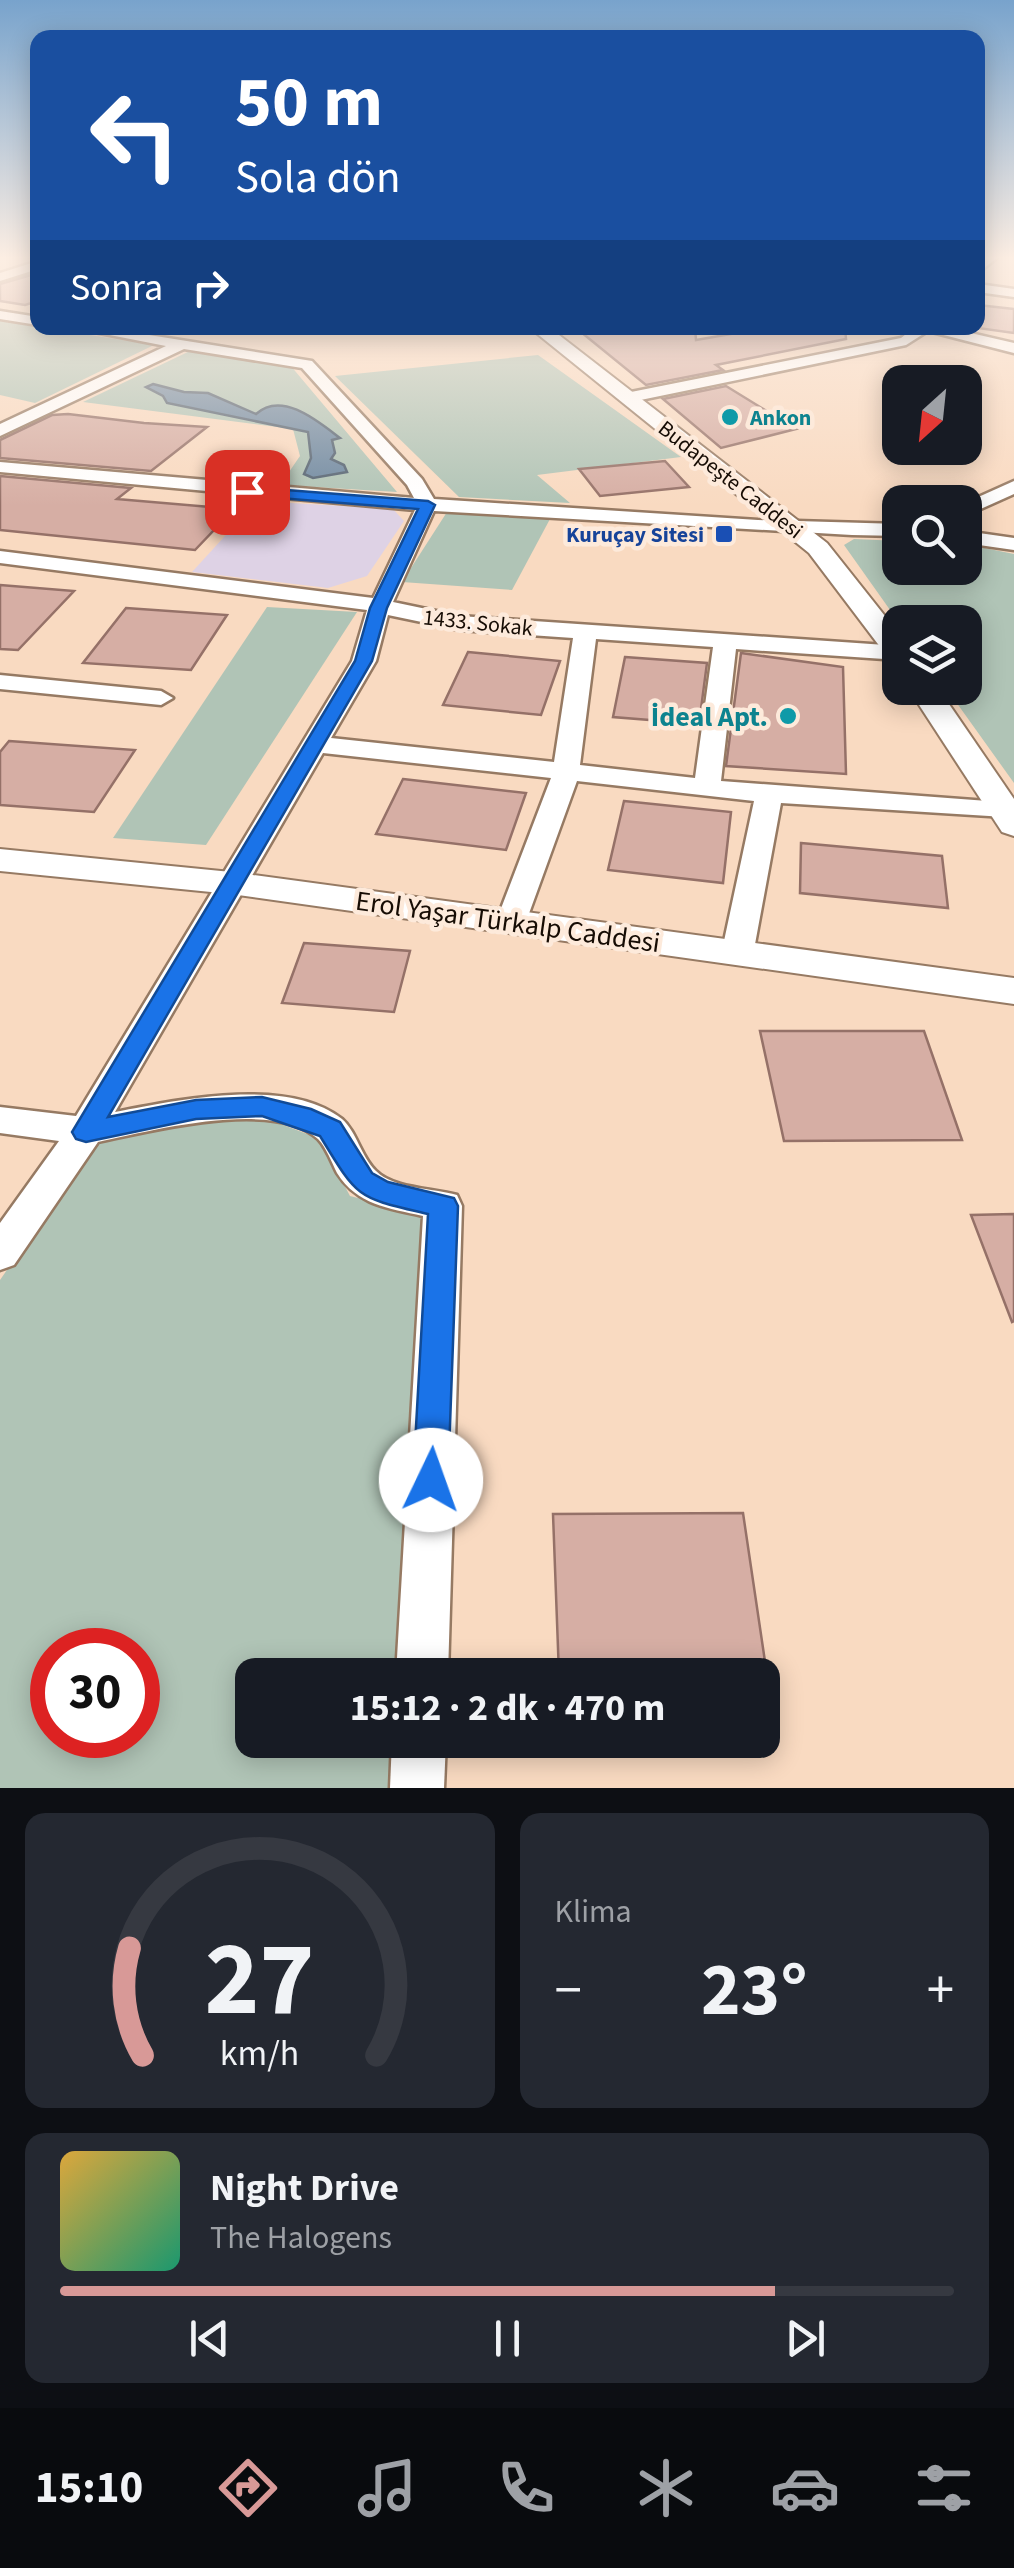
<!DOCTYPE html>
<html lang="tr">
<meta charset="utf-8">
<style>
body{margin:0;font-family:"Source Sans 3",sans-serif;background:#242831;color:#f1f3f6;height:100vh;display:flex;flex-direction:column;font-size:38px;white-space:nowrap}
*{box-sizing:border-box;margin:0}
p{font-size:32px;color:#9ea1a6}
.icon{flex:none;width:55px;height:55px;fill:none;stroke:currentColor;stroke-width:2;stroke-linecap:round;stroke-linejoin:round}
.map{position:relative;height:1788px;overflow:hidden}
.sheet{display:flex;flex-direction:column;gap:25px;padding:25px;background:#0d0f14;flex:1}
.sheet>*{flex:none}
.hud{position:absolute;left:30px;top:30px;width:955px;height:305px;border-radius:20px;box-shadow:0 5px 25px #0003;background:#1a4fa0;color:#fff;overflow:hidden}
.needle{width:65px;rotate:207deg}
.controls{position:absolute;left:882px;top:365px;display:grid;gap:20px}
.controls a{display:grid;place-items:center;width:100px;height:100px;border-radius:20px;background:#171b24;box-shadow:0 5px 25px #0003;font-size:50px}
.speed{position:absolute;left:30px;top:1628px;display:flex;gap:20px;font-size:50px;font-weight:700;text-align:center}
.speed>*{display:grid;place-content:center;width:130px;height:130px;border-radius:50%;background:#171b24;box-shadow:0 5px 25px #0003;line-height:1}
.speed .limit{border:15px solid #d22;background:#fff;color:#111}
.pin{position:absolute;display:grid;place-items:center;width:85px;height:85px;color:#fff;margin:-42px;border-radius:20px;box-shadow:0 5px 15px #0006}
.me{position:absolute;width:110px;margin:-55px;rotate:3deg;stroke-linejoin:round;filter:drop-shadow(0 0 8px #0008)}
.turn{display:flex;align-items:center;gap:35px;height:210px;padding:0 40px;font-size:45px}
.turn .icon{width:130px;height:130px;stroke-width:2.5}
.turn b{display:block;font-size:70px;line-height:85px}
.then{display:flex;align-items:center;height:95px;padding:0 40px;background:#0003;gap:20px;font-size:38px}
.big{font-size:75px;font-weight:700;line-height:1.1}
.sheet .card{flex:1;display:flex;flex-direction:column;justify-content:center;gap:15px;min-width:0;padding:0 35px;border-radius:20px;background:#242831}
.sheet .dial{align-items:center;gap:0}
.dial svg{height:260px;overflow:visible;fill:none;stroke:#363941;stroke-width:7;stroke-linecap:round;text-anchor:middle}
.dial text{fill:#f1f3f6;stroke:none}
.song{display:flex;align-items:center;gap:30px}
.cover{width:120px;height:120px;border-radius:15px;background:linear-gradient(135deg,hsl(40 70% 55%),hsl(160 70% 35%))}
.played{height:10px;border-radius:5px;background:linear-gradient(90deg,#d89997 80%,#363941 80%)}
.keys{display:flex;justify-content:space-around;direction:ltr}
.heat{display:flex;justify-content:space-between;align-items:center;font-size:55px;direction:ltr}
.sheet .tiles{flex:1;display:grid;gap:25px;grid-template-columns:1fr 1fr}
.card:last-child{grid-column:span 2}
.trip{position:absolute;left:235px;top:1658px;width:545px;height:100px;border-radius:20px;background:#171b24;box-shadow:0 5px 25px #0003;font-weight:700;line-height:100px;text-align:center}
.menu{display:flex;height:160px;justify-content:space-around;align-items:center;background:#090b0e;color:#9ea1a6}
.menu .icon{width:70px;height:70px}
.menu .selected{color:#d89997}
.menu b{font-size:45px;color:#f1f3f6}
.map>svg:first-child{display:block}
.education{fill:#ded2e5}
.green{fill:#b0c4b6;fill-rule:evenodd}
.water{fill:#708aa2;stroke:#556473;stroke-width:2.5}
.building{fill:#d6aea4;stroke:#957168;stroke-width:2.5}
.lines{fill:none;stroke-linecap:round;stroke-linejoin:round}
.minor-casing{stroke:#967a63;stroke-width:5}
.tertiary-casing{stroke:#967a63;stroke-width:4}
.minor{fill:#fff;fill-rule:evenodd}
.tertiary{fill:#fff;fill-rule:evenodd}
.route{fill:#1a73e8;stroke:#114b97;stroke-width:2.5}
.culture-dot{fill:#0f9aa8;stroke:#fdeadb;stroke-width:4}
.transit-dot{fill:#1a4fb4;stroke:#fdeadb;stroke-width:4}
.labels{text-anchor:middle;stroke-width:9;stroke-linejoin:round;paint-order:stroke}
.far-culture-label{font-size:22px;font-weight:bold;fill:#0d838f;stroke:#fdeadb;text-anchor:start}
.far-street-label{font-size:22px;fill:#160c04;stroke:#fdeadb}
.far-transit-label{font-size:22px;font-weight:bold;fill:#164399;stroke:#fdeadb;text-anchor:end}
.culture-label{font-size:28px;font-weight:bold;fill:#0d838f;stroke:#fdeadb;text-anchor:end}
.street-label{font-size:28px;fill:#160c04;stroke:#fdeadb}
</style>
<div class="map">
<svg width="1014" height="1788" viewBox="0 0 1014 1788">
<rect width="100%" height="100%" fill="#f9dac1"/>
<path class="education" d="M257,501l136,8 11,12 -37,55 -39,12 -136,-16z"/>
<g class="green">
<path d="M0,321l154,24 -119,58 -35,-8z"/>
<path d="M192,350l98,15 107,127 -117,-7 20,-29 -7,-27 -210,-27z"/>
<path d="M538,355l143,102 -144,18 33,28 -111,-6 -124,-121z"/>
<path d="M447,512l103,7 -38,71 -110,-8z"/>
<path d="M854,539l46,2v27h65v-24l49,10v229l-68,-95h19v-66l-65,2 -56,-79z"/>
<path d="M267,607l90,5 -151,233 -93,-7z"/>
<path d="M260,1116l60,23 30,57 79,20 -25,459h-152v65h149l-3,48h-398v-508l98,-141 100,-18zM52,1650h86v85h-86z"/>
</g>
<path class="water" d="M153,384l31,8 24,1 48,21c26,-24 63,8 84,24l-8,2 3,13 -4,6 13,6 3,7 -34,6 -9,-4 7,-16 -3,-26 -141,-29 -4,-7 -17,-9z"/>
<g class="building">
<path d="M38,273v28l-13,4 -25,-4v-17z"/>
<path d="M978,305l36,4v24l-36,-5z"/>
<path d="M576,328h119l1,12 69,-12h80l1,11 -130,26 7,5 -77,15z"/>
<path d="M726,386l70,43 -75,19 -58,-49z"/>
<path d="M68,414l76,9 63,4 -56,44 -151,-13v-18l52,-25z"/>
<path d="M665,461l24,26 -89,9 -21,-27z"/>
<path d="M0,476l131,12 -14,11 117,10 -39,41 -195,-20z"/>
<path d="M0,585l74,6 -56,59 -18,-1z"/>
<path d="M126,608l101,7 -36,55 -108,-7z"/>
<path d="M468,652l92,9 -19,54 -98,-10z"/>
<path d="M741,653l102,14 3,107 -120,-8z"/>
<path d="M625,657l82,6 -8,61 -86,-7z"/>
<path d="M9,741l126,9 -41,62 -94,-7v-53z"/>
<path d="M403,779l123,14 -20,57 -130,-16z"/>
<path d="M624,801l107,11 -8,71 -115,-13z"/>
<path d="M801,843l141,13 6,52 -148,-15z"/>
<path d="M304,943l106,8 -16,61 -112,-9z"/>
<path d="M760,1031h164l38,109 -178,1z"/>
<path d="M1014,1214v107l-2,1 -41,-107z"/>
<path d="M743,1513l24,162h-208l-6,-161z"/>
</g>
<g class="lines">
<g class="minor-casing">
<g id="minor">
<path d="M986,256h13l-21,17v-10z"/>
<path d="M38,261v8l-38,12v-8z"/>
<path d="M978,284l36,5v8l-36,-5z"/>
<path d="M0,311l38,6v8l-38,-6z"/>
<path d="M74,328h31l207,33 110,118 12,20 324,21 142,4v12l-48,-1 -418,-24 -41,91 67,14 440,30 -1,14 -163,-11 -15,132 293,22v12l-9,2 -224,-14 -28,152 -5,7h-22l-5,-7 33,-154 -177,-20 -50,138 -4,7h-22l-4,-7 54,-141 -228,-25 -208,359c62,-12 173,-36 227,7 15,13 19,38 34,52 18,18 57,17 81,24l5,11 -14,469h-52l27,-459c-35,-8 -66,-11 -86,-43 -5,-10 -11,-26 -19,-34 -43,-41 -168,-8 -220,3l-84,123 -14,5v-47l59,-82 -59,-8v-26l76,9 276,-455 15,-51 -367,-47v-12l373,47 42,-88 -415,-38v-10l414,36 -7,-13 -105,-117 -118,-19 -184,87v-12l166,-78zM388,615l72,15 113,8 -19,124 -223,-24 45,-77zM596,639l117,8 -18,131 -115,-13z"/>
<path d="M914,328h35l65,15v10l-86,-22 -22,14 -280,58 -8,-5 8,-5 275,-55z"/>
<path d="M1014,481v13l-49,22v-13z"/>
<path d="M965,531l49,7v12l-49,-7z"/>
<path d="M0,675l161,16 12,7 -12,7 -161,-16z"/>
<path d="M392,1740h54l-2,48h-54z"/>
</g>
</g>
<g class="tertiary-casing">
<g id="tertiary">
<path d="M530,328h20l277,215 73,92v28l-10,-3 -81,-107z"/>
<path d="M908,688h30l76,111v37l-12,-4z"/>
<path d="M0,849l231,23 783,106v26l-783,-110 -231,-23z"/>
</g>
</g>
<use href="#minor" class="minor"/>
<use href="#tertiary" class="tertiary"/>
</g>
<linearGradient id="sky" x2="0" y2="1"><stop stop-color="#78a3cc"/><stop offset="0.51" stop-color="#fceee3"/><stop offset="1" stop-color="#fceee3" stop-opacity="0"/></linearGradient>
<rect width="1014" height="506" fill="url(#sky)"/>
<path class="route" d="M247,487l181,14 7,4 -48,103 -15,53 -264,456 88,-17 66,-3 49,12 29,13 32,51 16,9 66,16 4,8 -10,274 -5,11 -12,5 -13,-5 -5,-11 15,-266c-72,-17 -69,-14 -108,-78l-58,-20 -66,3 -110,23 -10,-3 -4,-7 283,-471 15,-53 48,-99 -176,-14v-6z"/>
<g class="culture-dot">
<circle cx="730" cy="417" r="10"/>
<circle cx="788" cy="716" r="10"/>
</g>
<rect class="transit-dot" x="714" y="524" width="20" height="20" rx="5"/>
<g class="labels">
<g class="far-culture-label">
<text x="750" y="425">Ankon</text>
</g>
<g class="far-street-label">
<text transform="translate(731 479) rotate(38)" y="8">Budapeşte Caddesi</text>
<text transform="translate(478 622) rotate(6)" y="8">1433. Sokak</text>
</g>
<g class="far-transit-label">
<text x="704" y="542">Kuruçay Sitesi</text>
</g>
<g class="culture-label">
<text x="768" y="726">İdeal Apt.</text>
</g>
<g class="street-label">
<text transform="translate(508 921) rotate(8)" y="10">Erol Yaşar Türkalp Caddesi</text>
</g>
</g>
</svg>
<div class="controls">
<a><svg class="needle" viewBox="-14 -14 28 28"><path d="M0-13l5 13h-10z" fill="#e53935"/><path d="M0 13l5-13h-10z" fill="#9ea1a6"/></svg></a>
<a><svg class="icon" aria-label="search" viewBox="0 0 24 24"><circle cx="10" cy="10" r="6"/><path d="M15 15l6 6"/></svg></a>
<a><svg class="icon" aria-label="layers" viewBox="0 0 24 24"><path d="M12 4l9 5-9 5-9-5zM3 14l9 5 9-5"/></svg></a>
</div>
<div class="speed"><div class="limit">30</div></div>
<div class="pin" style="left:247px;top:492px;background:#d93025"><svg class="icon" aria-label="arrive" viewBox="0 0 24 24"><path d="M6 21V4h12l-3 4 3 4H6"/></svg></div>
<svg class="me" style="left:431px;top:1480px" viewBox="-20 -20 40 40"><circle r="19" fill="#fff"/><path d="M0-13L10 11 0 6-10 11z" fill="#1a73e8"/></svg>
<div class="trip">15:12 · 2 dk · 470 m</div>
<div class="hud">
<div class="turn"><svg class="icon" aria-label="left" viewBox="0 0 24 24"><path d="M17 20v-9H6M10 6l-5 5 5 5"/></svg><div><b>50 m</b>Sola dön</div></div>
<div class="then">Sonra<svg class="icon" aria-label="right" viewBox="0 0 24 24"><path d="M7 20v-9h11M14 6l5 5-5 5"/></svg></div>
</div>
</div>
<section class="sheet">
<div class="tiles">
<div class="card dial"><svg viewBox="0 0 100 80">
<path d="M14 69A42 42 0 1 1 86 69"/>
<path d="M14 69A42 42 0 0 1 10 36" stroke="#d89997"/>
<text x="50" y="56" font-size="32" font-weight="700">27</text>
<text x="50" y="72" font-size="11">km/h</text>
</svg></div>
<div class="card"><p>Klima</p>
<div class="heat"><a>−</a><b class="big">23°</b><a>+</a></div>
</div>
<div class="card">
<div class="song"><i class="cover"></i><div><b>Night Drive</b><p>The Halogens</p></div></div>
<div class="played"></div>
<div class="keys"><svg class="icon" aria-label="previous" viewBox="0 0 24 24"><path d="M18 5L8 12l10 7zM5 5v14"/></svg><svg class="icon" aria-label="pause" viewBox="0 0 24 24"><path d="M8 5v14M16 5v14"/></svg><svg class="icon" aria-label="next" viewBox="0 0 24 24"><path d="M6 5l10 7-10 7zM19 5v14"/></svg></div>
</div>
</div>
</section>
<nav class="menu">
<b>15:10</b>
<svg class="icon selected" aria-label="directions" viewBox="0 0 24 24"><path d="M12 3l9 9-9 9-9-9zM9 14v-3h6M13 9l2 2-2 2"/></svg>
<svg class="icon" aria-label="music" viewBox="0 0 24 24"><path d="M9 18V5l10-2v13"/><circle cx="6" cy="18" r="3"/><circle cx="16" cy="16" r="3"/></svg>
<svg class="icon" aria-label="phone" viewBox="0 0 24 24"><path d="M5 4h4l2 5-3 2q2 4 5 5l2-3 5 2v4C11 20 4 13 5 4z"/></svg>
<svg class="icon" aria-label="climate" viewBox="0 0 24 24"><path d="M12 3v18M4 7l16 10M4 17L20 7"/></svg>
<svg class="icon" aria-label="car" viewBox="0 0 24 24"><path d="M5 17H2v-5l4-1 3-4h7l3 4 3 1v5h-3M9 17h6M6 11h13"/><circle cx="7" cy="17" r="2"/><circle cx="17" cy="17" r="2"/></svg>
<svg class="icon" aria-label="filters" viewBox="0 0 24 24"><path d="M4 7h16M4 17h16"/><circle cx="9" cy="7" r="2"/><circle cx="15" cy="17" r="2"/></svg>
</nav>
